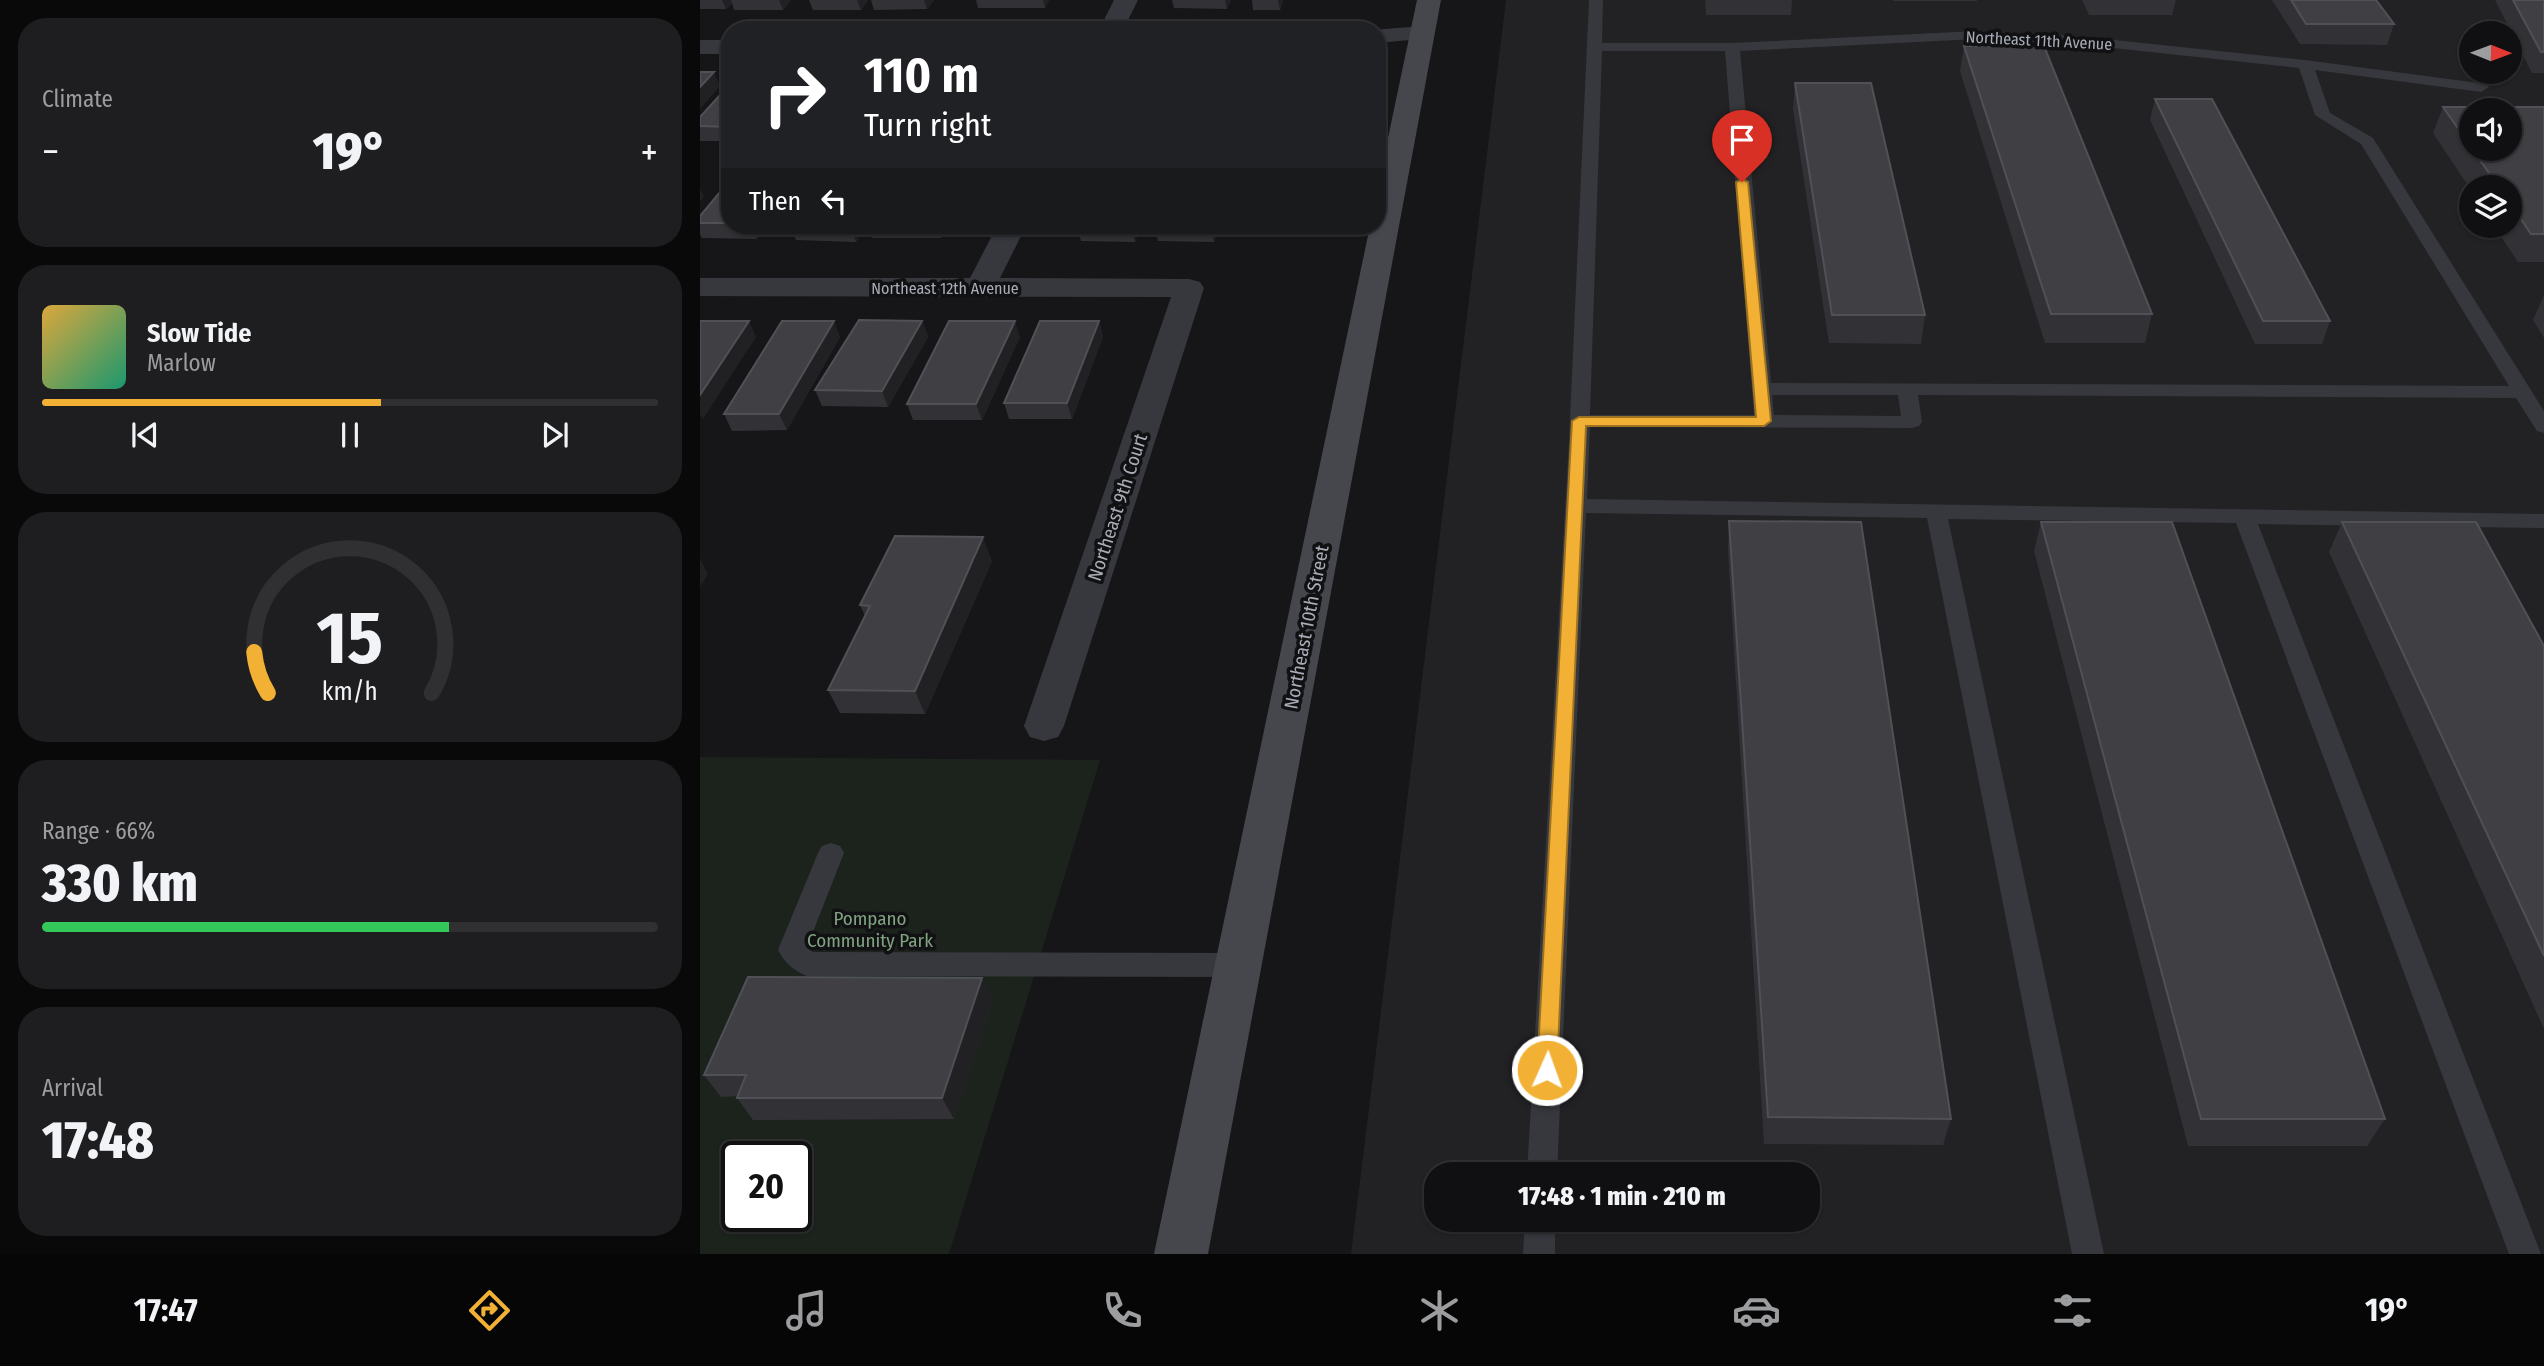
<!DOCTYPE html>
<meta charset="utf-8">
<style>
body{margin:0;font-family:"Fira Sans Condensed",sans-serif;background:#1e1e20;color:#f1f3f6;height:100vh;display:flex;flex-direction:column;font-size:26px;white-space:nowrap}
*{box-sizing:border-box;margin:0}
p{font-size:23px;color:#9c9d9f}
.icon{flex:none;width:38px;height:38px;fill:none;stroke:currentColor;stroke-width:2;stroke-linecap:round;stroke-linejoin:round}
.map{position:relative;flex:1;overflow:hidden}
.drawer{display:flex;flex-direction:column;gap:18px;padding:18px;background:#09090a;width:700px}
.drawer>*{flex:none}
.banner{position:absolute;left:21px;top:21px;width:665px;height:214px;border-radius:28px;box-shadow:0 2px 5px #0004,0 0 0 2px #303032;background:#202124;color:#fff;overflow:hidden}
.needle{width:46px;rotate:91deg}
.buttons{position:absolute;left:1759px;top:21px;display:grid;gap:14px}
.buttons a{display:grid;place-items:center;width:63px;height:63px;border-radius:50%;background:#101012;box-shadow:0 2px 5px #0004,0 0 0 2px #303032;font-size:35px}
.speed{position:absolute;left:21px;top:1141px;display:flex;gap:14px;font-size:35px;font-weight:700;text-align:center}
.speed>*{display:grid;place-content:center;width:91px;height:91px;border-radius:50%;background:#101012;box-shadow:0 2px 5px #0004,0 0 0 2px #303032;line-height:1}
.speed .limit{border:4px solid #111;border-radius:10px;background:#fff;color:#111}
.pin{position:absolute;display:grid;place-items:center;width:60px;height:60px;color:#fff;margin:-72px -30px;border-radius:50% 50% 50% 0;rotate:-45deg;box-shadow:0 0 7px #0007}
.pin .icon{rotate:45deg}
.me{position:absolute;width:77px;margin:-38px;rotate:2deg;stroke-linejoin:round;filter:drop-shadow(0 0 5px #0008)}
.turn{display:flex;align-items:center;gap:24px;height:147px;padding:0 28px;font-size:32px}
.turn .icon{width:91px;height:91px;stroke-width:2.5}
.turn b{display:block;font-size:49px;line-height:60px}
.then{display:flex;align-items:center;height:66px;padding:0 28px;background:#0003;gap:14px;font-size:26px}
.big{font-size:52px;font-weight:800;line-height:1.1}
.drawer .card{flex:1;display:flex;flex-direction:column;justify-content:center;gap:10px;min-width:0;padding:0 24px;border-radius:28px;background:#1e1e20}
.drawer .dial{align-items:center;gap:0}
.dial svg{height:182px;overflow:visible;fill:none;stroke:#303032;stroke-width:7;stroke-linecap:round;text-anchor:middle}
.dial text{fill:#f1f3f6;stroke:none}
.song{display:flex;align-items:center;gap:21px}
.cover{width:84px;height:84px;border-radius:10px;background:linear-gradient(135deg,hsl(40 70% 55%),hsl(160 70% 35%))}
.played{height:7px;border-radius:4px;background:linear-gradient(90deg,#f2b134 55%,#303032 55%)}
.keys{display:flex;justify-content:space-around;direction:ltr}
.heat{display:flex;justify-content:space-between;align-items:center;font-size:38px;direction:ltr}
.charge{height:10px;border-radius:5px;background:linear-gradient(90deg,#34c759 66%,#303032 0)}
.trip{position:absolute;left:724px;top:1162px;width:396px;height:70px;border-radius:28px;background:#101012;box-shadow:0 2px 5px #0004,0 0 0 2px #303032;font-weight:800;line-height:70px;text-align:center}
.tabs{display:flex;height:112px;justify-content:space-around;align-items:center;background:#060607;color:#9c9d9f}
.tabs .icon{width:49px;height:49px}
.tabs .current{color:#f2b134}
.tabs b{font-size:32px;color:#f1f3f6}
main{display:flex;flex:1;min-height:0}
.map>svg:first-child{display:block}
.built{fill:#222225;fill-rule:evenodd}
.green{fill:#1c231d;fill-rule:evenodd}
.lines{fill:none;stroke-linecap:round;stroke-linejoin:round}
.lane{fill:#37383d;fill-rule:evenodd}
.street{fill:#37383d;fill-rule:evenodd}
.secondary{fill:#45474d;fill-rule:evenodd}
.wall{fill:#323236;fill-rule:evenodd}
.shaded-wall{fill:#212124}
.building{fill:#3f3f44;stroke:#4f5156;stroke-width:2}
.route{fill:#f2b134;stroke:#9d7322;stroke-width:2}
.labels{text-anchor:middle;stroke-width:7;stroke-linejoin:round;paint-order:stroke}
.far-street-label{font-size:16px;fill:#a8adb8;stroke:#111113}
.street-label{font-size:19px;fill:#a8adb8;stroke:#111113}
.park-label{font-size:19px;fill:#7fa381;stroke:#111113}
</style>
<main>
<section class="drawer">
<div class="card"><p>Climate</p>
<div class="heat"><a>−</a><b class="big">19°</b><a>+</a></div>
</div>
<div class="card">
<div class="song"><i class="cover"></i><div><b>Slow Tide</b><p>Marlow</p></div></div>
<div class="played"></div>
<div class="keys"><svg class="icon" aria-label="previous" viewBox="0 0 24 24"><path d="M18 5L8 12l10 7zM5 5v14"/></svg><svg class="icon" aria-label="pause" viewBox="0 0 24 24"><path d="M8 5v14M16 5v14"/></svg><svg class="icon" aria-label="next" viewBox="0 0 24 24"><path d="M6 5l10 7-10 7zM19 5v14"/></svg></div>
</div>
<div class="card dial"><svg viewBox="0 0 100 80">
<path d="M14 69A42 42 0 1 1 86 69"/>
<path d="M14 69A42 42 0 0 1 8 51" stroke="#f2b134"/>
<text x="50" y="56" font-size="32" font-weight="700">15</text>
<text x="50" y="72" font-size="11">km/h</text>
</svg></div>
<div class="card"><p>Range · 66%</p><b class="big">330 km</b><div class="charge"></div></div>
<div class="card"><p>Arrival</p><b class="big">17:48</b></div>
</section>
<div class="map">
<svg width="1844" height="1254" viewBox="0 0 1844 1254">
<rect width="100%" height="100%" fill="#161618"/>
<path class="built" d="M806,0h1038v1254h-1193zM1771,33h39v39h-39zM1771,110h39v39h-39zM1771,187h39v39h-39zM737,1174h371v46h-371z"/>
<path class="green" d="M0,757l400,3 -151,494h-249zM37,1157h59v59h-59z"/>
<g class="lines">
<g class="lane">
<path d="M889,0h14l-1,43h130l245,-12 99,5 229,24 181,24 3,3 -8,5 -166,-22 15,43 43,25 171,273v22l-7,-2 -21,-33 -598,-3 4,27 -3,4 -7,2 -322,-1 -3,72 957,15v14l-286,-4 283,730h-32l-273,-731 -288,-4 156,735h-32l-145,-736 -341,-5 -29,661h-30l42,-733zM1277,39l99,5 223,24 16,47 46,29 148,242 -738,-3 -31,-332zM902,51h123l29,364h-164zM1072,395h126l3,21 -127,-1z"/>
<path d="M131,843l9,3 4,7 -37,94 6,5 426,1 10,4 4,8 -4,8 -10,4 -432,-1c-13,-5 -23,-14 -29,-26l40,-97 4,-7z"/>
<path d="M825,1220h30v34h-32z"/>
</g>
<g class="street">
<path d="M414,0h24l-15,30h-24z"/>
<path d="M722,26l9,2 3,5 -3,5 -54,5v-13h-5z"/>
<rect x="0" y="40" width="30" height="14"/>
<path d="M297,226h29l-26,52 189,1 11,3 4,6 -140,438 -6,11 -14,4 -14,-4 -6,-11 147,-429 -471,-1v-18h270z"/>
</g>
<path class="secondary" d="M717,0h24l-233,1254h-54l216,-1028h7v-36z"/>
</g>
<g class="wall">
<path d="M0,0h91l-8,10h-49l-2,-7 -6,6h-26z"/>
<path d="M109,0h59l-7,10h-48z"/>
<path d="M171,0h63l-7,9 -53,1z"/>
<path d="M276,0h73l-4,8h-67z"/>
<path d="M472,0h59l-4,9 -53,-1z"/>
<path d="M552,0h31l-3,10h-27z"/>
<path d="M1005,0h87l-1,15h-85z"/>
<rect x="1193" y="0" width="84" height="1"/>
<path d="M1382,0h94l-4,15h-83z"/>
<path d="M1572,0h104l18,24 -7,21 -87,-1z"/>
<path d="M1795,0h49v73h-12z"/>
<path d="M1264,46l188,268 -7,29h-100l-85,-272z"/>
<path d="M1095,83l130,232 -4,29 -92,-1 -36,-234z"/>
<path d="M30,84v57h-30v-24z"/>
<path d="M1455,99l175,222 -8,23h-67l-105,-224z"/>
<path d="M1743,107h101v155h-26l-24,-36h16v-39h-39v3l-38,-57zM1771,110l39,39h-39z"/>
<path d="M30,180v46h37l-10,13 -55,-1 -2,-4v-18z"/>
<path d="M90,226h76l-10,16 -60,-2z"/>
<path d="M168,226h79l-6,12h-69z"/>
<path d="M377,226h64l-6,16 -54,-1z"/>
<path d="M455,226h65l-6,16 -56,-1z"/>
<path d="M1844,295v43l-11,-18z"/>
<path d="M222,321l6,16 -40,70 -66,-1 -7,-16z"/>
<path d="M399,321l4,16 -31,82h-63l-5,-16z"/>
<path d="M140,337l-53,93 -55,1 -8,-17z"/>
<path d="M320,337l-38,83h-69l-6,-16z"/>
<path d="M1029,521l222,598 -8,26 -179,-1 -36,-593z"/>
<path d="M1341,522l344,597 -18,27h-179l-154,-595z"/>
<path d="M1642,522l202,124v383l-215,-477z"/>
<path d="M292,561l-67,153 -85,-1 -12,-23 37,-74 -5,-11z"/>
<path d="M282,978l11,22 -39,119 -201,1 -16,-22 1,-2 -17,1 -17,-22z"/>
</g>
<g class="shaded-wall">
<path d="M22,0h9l1,3 -6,6z"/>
<path d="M79,0h12l-8,10z"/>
<path d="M157,0h11l-7,10z"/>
<path d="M224,0h10l-7,9z"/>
<path d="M343,0h6l-4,8z"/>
<path d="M525,0h6l-4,9z"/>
<path d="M578,0h5l-3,10z"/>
<path d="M14,72l6,14 -20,23v-22z"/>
<path d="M0,189l4,8 -4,5z"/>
<path d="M51,226h16l-10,13z"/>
<path d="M150,226h16l-10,16z"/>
<path d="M237,226h10l-6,12z"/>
<path d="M431,226h10l-6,16z"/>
<path d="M510,226h10l-6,16z"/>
<path d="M49,321l7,16 -53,82 -3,-5v-19z"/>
<path d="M134,321l6,16 -53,93 -8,-16z"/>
<path d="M222,321l6,16 -40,70 -6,-16z"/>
<path d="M315,321l5,16 -38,83 -6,-16z"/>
<path d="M399,321l4,16 -31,82 -5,-16z"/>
<path d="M283,537l9,24 -67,153 -10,-23z"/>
<path d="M0,559l8,15 -8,13z"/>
<path d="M282,978l11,22 -39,119 -12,-21z"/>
</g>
<g class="building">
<path d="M1591,0h85l18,24h-88z"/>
<path d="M1813,0h31v52h-3z"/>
<path d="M1264,46h80l108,268h-101z"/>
<path d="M0,72h14l-14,15z"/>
<path d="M1095,83h76l54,232h-93z"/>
<path d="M30,84v43l-30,-1v-9z"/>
<path d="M1455,99h57l118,222h-67z"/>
<path d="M1743,107h101v127h-13l-21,-31v-16h-11l-27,-38h38v-39h-39v37z"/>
<path d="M30,180v43h-30v-7z"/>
<path d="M159,320l63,1 -40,70 -67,-1z"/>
<path d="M0,321h49l-49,74z"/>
<path d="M82,321h52l-55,93h-55z"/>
<path d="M249,321h66l-39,83h-69z"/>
<path d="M340,321h59l-32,82h-63z"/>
<path d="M1029,521l132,1 90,597 -183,-2z"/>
<path d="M1341,522h131l213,597h-184z"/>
<path d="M1642,522h134l68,124v310z"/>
<path d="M195,536l88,1 -68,154 -87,-1 42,-84 -10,-1z"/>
<path d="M48,977l234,1 -40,120h-205l9,-23h-42z"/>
</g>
<path class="route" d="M1042,179l6,3 23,239 -7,5h-178l-29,644 -3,7 -7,2 -8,-2 -2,-7 35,-649 7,-4h177l-20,-235z"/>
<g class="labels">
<g class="far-street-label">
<text transform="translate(1339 40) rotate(3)" y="6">Northeast 11th Avenue</text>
<text x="245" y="294">Northeast 12th Avenue</text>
</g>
<g class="street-label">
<text transform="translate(417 507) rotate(-72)" y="7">Northeast 9th Court</text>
<text transform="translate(606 627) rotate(-79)" y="7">Northeast 10th Street</text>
</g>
<g class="park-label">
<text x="170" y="925">Pompano<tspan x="170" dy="22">Community Park</tspan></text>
</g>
</g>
</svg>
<div class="buttons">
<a><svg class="needle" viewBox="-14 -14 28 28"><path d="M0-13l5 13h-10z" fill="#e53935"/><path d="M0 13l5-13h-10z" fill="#9c9d9f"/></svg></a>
<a><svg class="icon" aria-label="sound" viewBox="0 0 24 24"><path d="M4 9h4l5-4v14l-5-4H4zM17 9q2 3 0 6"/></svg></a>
<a><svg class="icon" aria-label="layers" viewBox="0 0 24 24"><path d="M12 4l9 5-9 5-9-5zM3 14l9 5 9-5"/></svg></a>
</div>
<div class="speed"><div class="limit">20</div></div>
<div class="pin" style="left:1042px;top:182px;background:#d93025"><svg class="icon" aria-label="arrive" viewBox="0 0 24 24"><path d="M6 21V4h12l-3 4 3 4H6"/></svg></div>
<svg class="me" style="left:847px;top:1070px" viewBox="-20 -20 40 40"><circle r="17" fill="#f2b134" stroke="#fff" stroke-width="3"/><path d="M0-11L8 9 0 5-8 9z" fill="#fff"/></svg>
<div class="trip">17:48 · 1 min · 210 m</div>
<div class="banner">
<div class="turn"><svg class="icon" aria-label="right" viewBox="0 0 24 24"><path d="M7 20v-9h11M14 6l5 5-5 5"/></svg><div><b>110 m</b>Turn right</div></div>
<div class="then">Then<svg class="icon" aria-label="left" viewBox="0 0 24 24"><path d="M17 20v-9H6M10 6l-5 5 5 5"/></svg></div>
</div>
</div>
</main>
<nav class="tabs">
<b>17:47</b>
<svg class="icon current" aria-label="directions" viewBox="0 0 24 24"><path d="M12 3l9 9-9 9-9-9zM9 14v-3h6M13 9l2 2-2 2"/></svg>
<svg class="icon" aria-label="music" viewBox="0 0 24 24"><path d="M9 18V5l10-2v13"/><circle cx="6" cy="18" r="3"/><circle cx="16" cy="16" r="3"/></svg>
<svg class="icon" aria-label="phone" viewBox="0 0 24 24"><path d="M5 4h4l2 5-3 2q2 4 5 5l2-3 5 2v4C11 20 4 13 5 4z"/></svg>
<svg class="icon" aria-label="climate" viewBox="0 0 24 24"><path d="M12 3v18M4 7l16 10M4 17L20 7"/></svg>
<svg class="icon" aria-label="car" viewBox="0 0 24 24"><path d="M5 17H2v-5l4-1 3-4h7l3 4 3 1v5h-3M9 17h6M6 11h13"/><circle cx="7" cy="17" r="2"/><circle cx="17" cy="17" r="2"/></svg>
<svg class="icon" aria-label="filters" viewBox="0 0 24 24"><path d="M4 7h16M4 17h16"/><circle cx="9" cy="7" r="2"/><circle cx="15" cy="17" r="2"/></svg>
<b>19°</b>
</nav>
